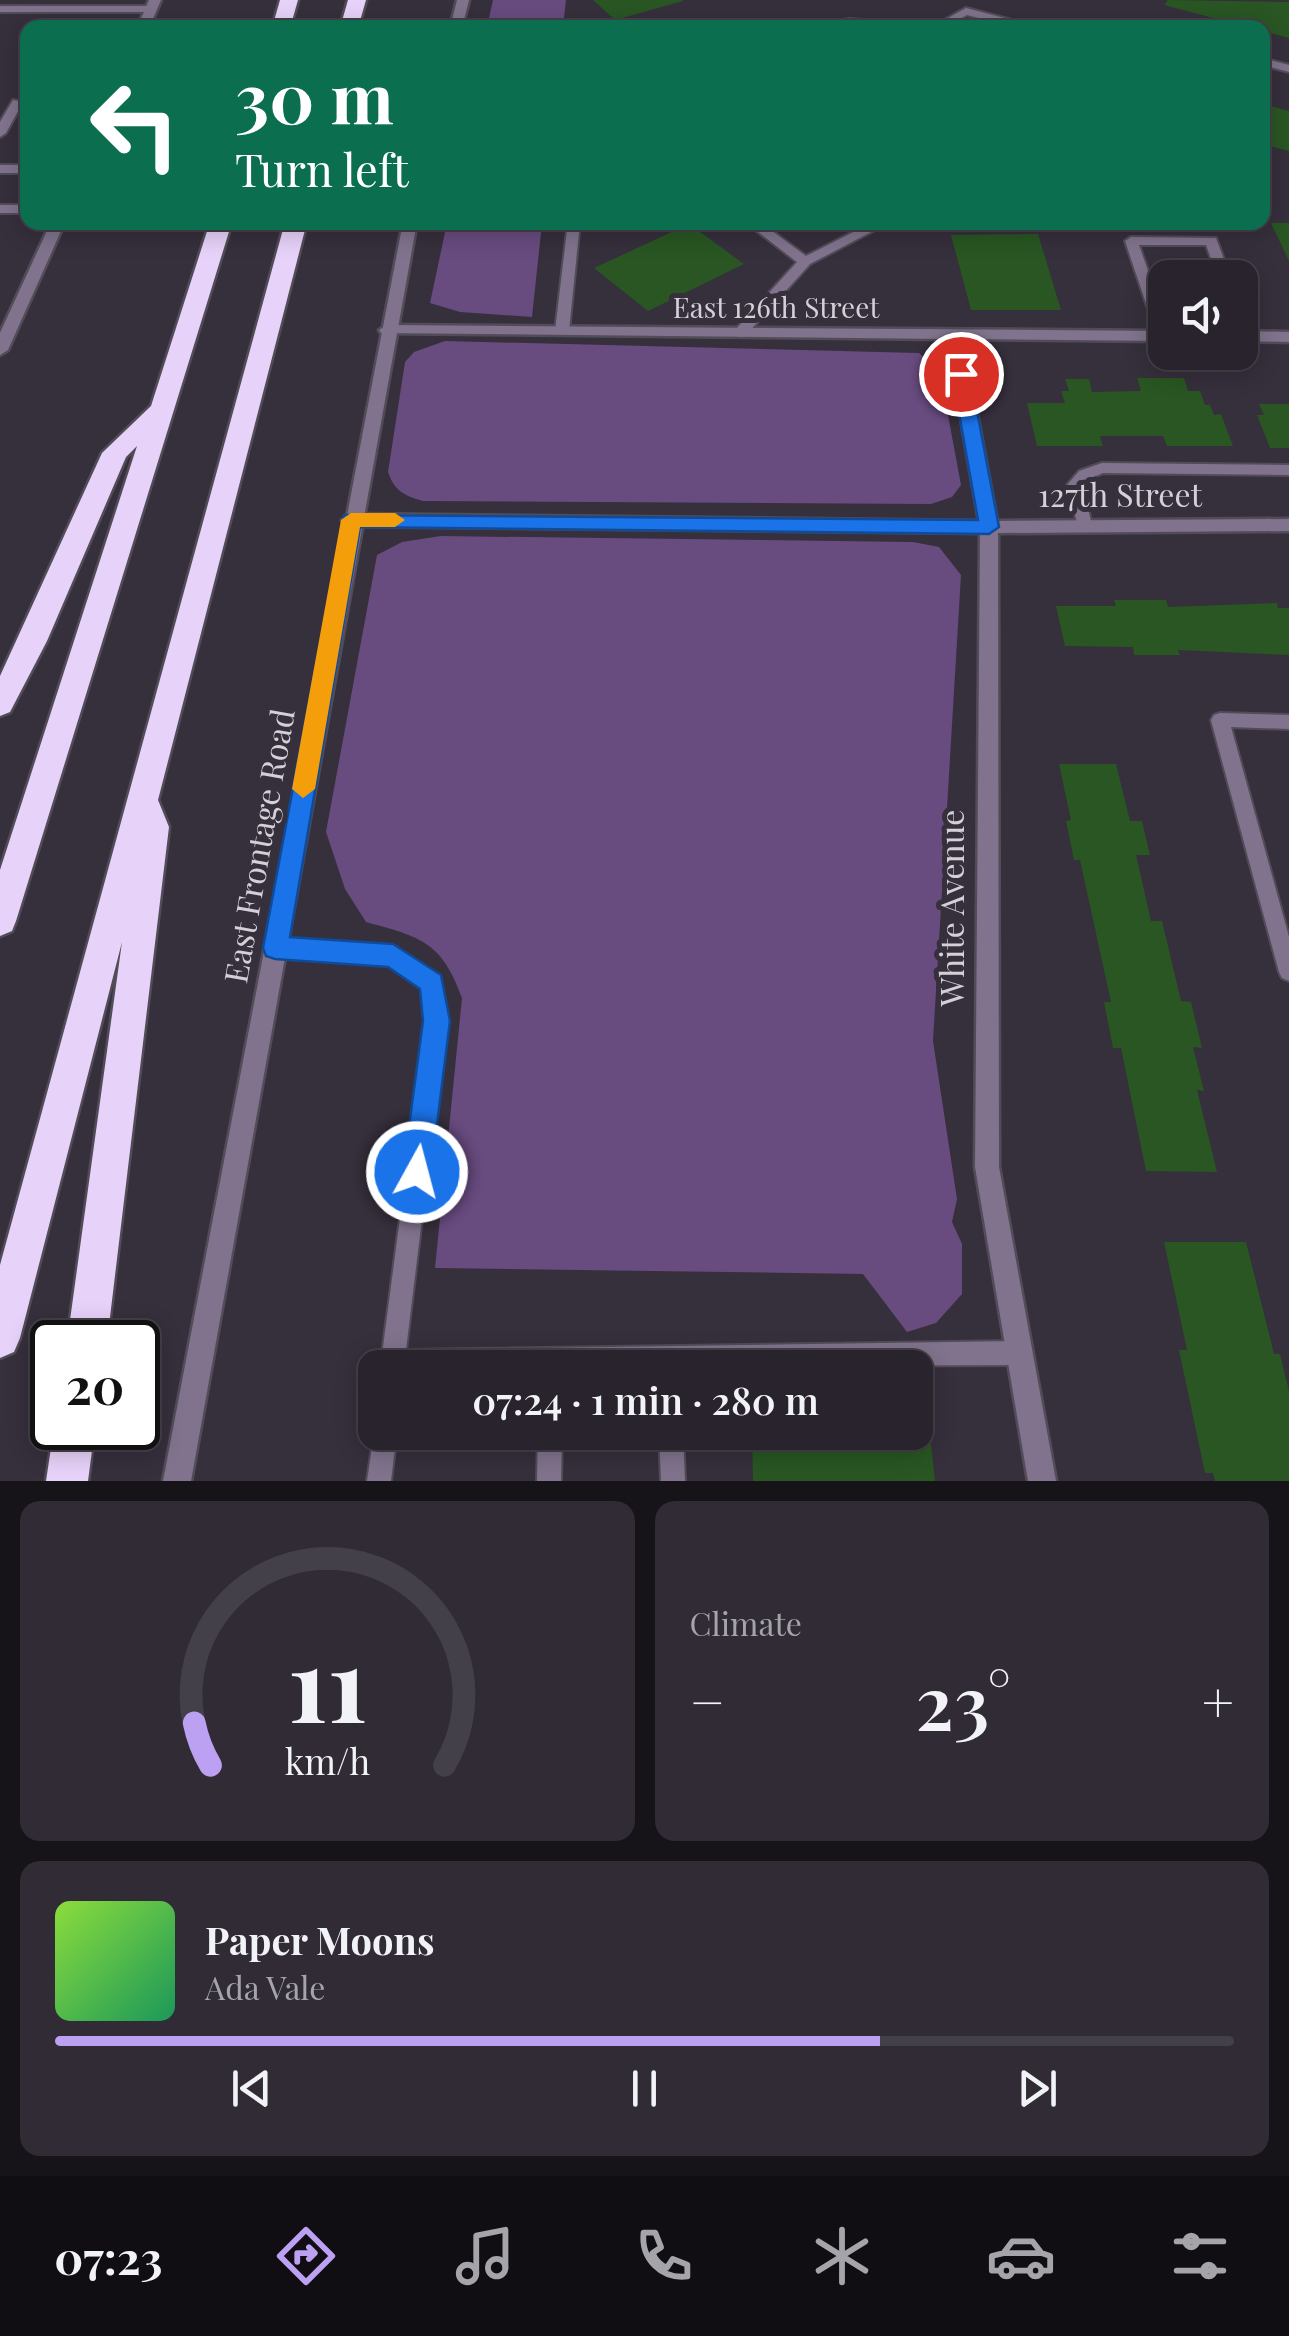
<!DOCTYPE html>
<meta charset="utf-8">
<style>
body{margin:0;font-family:"Playfair Display",serif;background:#302b35;color:#f1f3f6;height:100vh;display:flex;flex-direction:column;font-size:38px;white-space:nowrap}
*{box-sizing:border-box;margin:0}
p{font-size:32px;color:#a5a4aa}
.icon{flex:none;width:55px;height:55px;fill:none;stroke:currentColor;stroke-width:2;stroke-linecap:round;stroke-linejoin:round}
.map{position:relative;height:1481px;overflow:hidden}
.details{display:flex;flex-direction:column;gap:20px;padding:20px;background:#161319;flex:1}
.details>*{flex:none}
.guide{position:absolute;left:20px;top:20px;width:1250px;height:210px;border-radius:20px;box-shadow:0 5px 25px #0003,0 0 0 2px #444049;background:#0b6e4f;color:#fff;overflow:hidden}
.controls{position:absolute;left:1148px;top:260px;display:grid;gap:20px}
.controls a{display:grid;place-items:center;width:110px;height:110px;border-radius:20px;background:#28232d;box-shadow:0 5px 25px #0003,0 0 0 2px #444049;font-size:50px}
.speed{position:absolute;left:30px;top:1320px;display:flex;gap:20px;font-size:50px;font-weight:700;text-align:center}
.speed>*{display:grid;place-content:center;width:130px;height:130px;border-radius:50%;background:#28232d;box-shadow:0 5px 25px #0003,0 0 0 2px #444049;line-height:1}
.speed .limit{border:5px solid #111;border-radius:15px;background:#fff;color:#111}
.pin{position:absolute;display:grid;place-items:center;width:85px;height:85px;color:#fff;margin:-42px;border:5px solid #fff;border-radius:50%;box-shadow:0 2px 10px #0007}
.me{position:absolute;width:110px;margin:-55px;rotate:7deg;stroke-linejoin:round;filter:drop-shadow(0 0 8px #0008)}
.turn{display:flex;align-items:center;gap:35px;height:210px;padding:0 50px;font-size:45px}
.turn .icon{width:130px;height:130px;stroke-width:2.5}
.turn b{display:block;font-size:70px;line-height:85px}
.big{font-size:75px;font-weight:600;line-height:1.1}
.details .tile{flex:1;display:flex;flex-direction:column;justify-content:center;gap:15px;min-width:0;padding:0 35px;border-radius:20px;background:#302b35}
.details .dial{align-items:center;gap:0}
.dial svg{height:260px;overflow:visible;fill:none;stroke:#444049;stroke-width:7;stroke-linecap:round;text-anchor:middle}
.dial text{fill:#f1f3f6;stroke:none}
.song{display:flex;align-items:center;gap:30px}
.cover{width:120px;height:120px;border-radius:15px;background:linear-gradient(135deg,hsl(90 70% 55%),hsl(150 70% 35%))}
.played{height:10px;border-radius:5px;background:linear-gradient(90deg,#bca0f2 70%,#444049 70%)}
.keys{display:flex;justify-content:space-around;direction:ltr}
.heat{display:flex;justify-content:space-between;align-items:center;font-size:55px;direction:ltr}
.details .tiles{flex:1;display:grid;gap:20px;grid-template-columns:1fr 1fr}
.tile:last-child{grid-column:span 2}
.trip{position:absolute;left:358px;top:1350px;width:575px;height:100px;border-radius:20px;background:#28232d;box-shadow:0 5px 25px #0003,0 0 0 2px #444049;font-weight:600;line-height:100px;text-align:center}
.dock{display:flex;height:160px;justify-content:space-around;align-items:center;background:#100e12;color:#a5a4aa}
.dock .icon{width:70px;height:70px}
.dock .current{color:#bca0f2}
.dock b{font-size:45px;color:#f1f3f6}
.map>svg:first-child{display:block}
.green{fill:#684b7f}
.building{fill:#295623}
.lines{fill:none;stroke-linecap:round;stroke-linejoin:round}
.service-casing{stroke:#524c58;stroke-width:4}
.minor-casing{stroke:#524c58;stroke-width:5}
.tertiary-casing{stroke:#524c58;stroke-width:5}
.motorway-casing{stroke:#524c58;stroke-width:5}
.service{fill:#81738d;fill-rule:evenodd}
.minor{fill:#81738d;fill-rule:evenodd}
.tertiary{fill:#81738d;fill-rule:evenodd}
.motorway{fill:#e7d2f9;fill-rule:evenodd}
.route{fill:#1a73e8;stroke:#114b97;stroke-width:2.5}
.slow{fill:#f59e0b}
.labels{text-anchor:middle;stroke-width:10;stroke-linejoin:round;paint-order:stroke}
.far-street-label{font-size:28px;fill:#d4d0d8;stroke:#362f3c}
.street-label{font-size:32px;fill:#d4d0d8;stroke:#362f3c}
</style>
<div class="map">
<svg width="1289" height="1481" viewBox="0 0 1289 1481">
<rect width="100%" height="100%" fill="#362f3c"/>
<g class="green">
<path d="M493,0h73l-3,27h-76z"/>
<path d="M447,223h95l-10,94 -72,-5 -30,-9z"/>
<path d="M445,341l474,12 21,19 21,113 -9,12 -21,7 -508,-3c-19,-5 -29,-11 -35,-29l17,-110 9,-10z"/>
<path d="M441,536l472,6 26,5 22,28 -28,466 24,158 -5,23 10,22v50l-26,29 -29,9 -44,-58 -428,-6 27,-270c-20,-56 -41,-61 -96,-76l-21,-33 -19,-57 51,-277 25,-13z"/>
</g>
<g class="building">
<path d="M593,0h89l1,1 -68,19z"/>
<path d="M1168,0l121,2v36l-125,-33z"/>
<path d="M1262,104l27,7v40l-27,-7z"/>
<path d="M1271,223h18v38z"/>
<path d="M689,224l55,40 -96,47 -54,-43z"/>
<path d="M1038,234l23,76h-90l-20,-75z"/>
<path d="M1137,378h47l4,13h12l5,14h5l4,10 7,-1 12,32h-66l-4,-10h-63l3,10h-66l-10,-43h38l-4,-12h8l-4,-12h24l3,13 49,-1z"/>
<path d="M1259,404h30v44h-19l-13,-33h7z"/>
<path d="M1114,600h52l2,7 109,-4 1,5h11v47l-111,-5 2,5h-46l-1,-8 -68,-1 -9,-40h60z"/>
<path d="M1059,764h57l14,57h12l8,34h-14l15,66h11l19,80 10,1 11,46 -9,-1 11,44 -7,-1 20,82 -71,-1 -25,-123h-8l-9,-46h7l-31,-142h-6l-8,-39 5,-1z"/>
<path d="M1164,1242h82l28,112h6l9,37v90h-74l-2,-8h-8l-26,-123h8z"/>
<path d="M915,1417h13l7,64h-182l-1,-49h163z"/>
</g>
<g class="lines">
<g class="service-casing">
<g id="service">
<path d="M0,6h151l5,3 -5,3h-151z"/>
<path d="M966,8l69,18 1,2h-19l-50,-13 -23,13h-14z"/>
<path d="M850,19l73,6 5,3 -78,-3 -76,3z"/>
<path d="M1262,58l27,7v7l-27,-7z"/>
<path d="M13,100l10,2 -17,31 -6,4v-15z"/>
<rect x="0" y="165" width="28" height="8"/>
<rect x="0" y="205" width="28" height="8"/>
<path d="M568,222h12l-11,109 -7,4 -7,-4z"/>
<path d="M745,222h15l46,34 67,-34h17l-80,42 -65,72 -5,1 -7,-4 2,-3 62,-68z"/>
<path d="M1131,237l85,1 15,40h-13l-12,-33h-67l26,74v21l-8,-4 -32,-95z"/>
<path d="M1102,463l187,2v10l-186,-2 -14,6 -6,7 9,40 -3,4h-10l-12,-45 12,-14z"/>
<path d="M1220,713l69,2v14l-58,-2 58,210v44l-7,-3 -3,-6 -68,-252 3,-5z"/>
<path d="M275,939l118,8 46,30 7,44 -40,329 614,-9 8,4 4,8 -4,8 -8,4 -636,3 -3,-6 45,-341 -3,-33 -34,-23 -114,-8 -7,-3 -3,-6 3,-6z"/>
<path d="M375,1427v5h22l-6,49h-24z"/>
<path d="M538,1432h24l-1,49h-24z"/>
<path d="M659,1432h24l2,49h-24z"/>
</g>
</g>
<g class="minor-casing">
<g id="minor">
<path d="M387,325l778,6v10l-202,-2 34,182 292,-2v12l-291,2 1,634 57,314h-28l-53,-314 5,-634 -629,-7 -9,-6 9,-6 628,7 -32,-182 -566,-6 -2,-3z"/>
<path d="M1240,331l49,1v10l-49,-1z"/>
</g>
</g>
<g class="tertiary-casing">
<g id="tertiary">
<path d="M149,0h12l-12,28h-12z"/>
<path d="M457,0h12l-7,28h-12z"/>
<path d="M51,222h14l-57,128 -8,5v-22z"/>
<path d="M403,222h14l-226,1259h-28z"/>
</g>
</g>
<g class="motorway-casing">
<g id="motorway">
<path d="M280,0h18l-8,28h-18z"/>
<path d="M348,0h18l-8,28h-18z"/>
<path d="M210,222h22l-216,699 -4,10 -12,5v-66l137,-424 -11,11 -79,184 -37,71 -10,4v-40l102,-223 49,-47z"/>
<path d="M285,222h22l-149,578 11,27 -62,515h-40l55,-400 -102,396 -6,14 -14,6v-93z"/>
<path d="M54,1428h41l-7,53h-42z"/>
</g>
</g>
<use href="#service" class="service"/>
<use href="#minor" class="minor"/>
<use href="#tertiary" class="tertiary"/>
<use href="#motorway" class="motorway"/>
</g>
<path class="route" d="M961,368l9,6 29,153 -10,7 -629,-7 -70,410 103,7 48,31 9,46 -19,151 -4,10 -10,4 -10,-4 -4,-10 20,-151 -3,-32 -32,-22 -113,-8 -9,-3 -3,-8 81,-433 634,5 -26,-146z"/>
<path class="slow" d="M351,513h44l10,7 -10,7h-35l-45,262 -12,9 -11,-9 49,-269z"/>
<g class="labels">
<g class="far-street-label">
<text x="776" y="318">East 126th Street</text>
</g>
<g class="street-label">
<text x="1120" y="507">127th Street</text>
<text transform="translate(260 846) rotate(-80)" y="11">East Frontage Road</text>
<text transform="translate(953 908) rotate(-90)" y="11">White Avenue</text>
</g>
</g>
</svg>
<div class="controls">
<a><svg class="icon" aria-label="sound" viewBox="0 0 24 24"><path d="M4 9h4l5-4v14l-5-4H4zM17 9q2 3 0 6"/></svg></a>
</div>
<div class="speed"><div class="limit">20</div></div>
<div class="pin" style="left:961px;top:374px;background:#d93025"><svg class="icon" aria-label="arrive" viewBox="0 0 24 24"><path d="M6 21V4h12l-3 4 3 4H6"/></svg></div>
<svg class="me" style="left:417px;top:1172px" viewBox="-20 -20 40 40"><circle r="17" fill="#1a73e8" stroke="#fff" stroke-width="3"/><path d="M0-11L8 9 0 5-8 9z" fill="#fff"/></svg>
<div class="trip">07:24 · 1 min · 280 m</div>
<div class="guide">
<div class="turn"><svg class="icon" aria-label="left" viewBox="0 0 24 24"><path d="M17 20v-9H6M10 6l-5 5 5 5"/></svg><div><b>30 m</b>Turn left</div></div>
</div>
</div>
<section class="details">
<div class="tiles">
<div class="tile dial"><svg viewBox="0 0 100 80">
<path d="M14 69A42 42 0 1 1 86 69"/>
<path d="M14 69A42 42 0 0 1 9 56" stroke="#bca0f2"/>
<text x="50" y="56" font-size="32" font-weight="700">11</text>
<text x="50" y="72" font-size="11">km/h</text>
</svg></div>
<div class="tile"><p>Climate</p>
<div class="heat"><a>−</a><b class="big">23°</b><a>+</a></div>
</div>
<div class="tile">
<div class="song"><i class="cover"></i><div><b>Paper Moons</b><p>Ada Vale</p></div></div>
<div class="played"></div>
<div class="keys"><svg class="icon" aria-label="previous" viewBox="0 0 24 24"><path d="M18 5L8 12l10 7zM5 5v14"/></svg><svg class="icon" aria-label="pause" viewBox="0 0 24 24"><path d="M8 5v14M16 5v14"/></svg><svg class="icon" aria-label="next" viewBox="0 0 24 24"><path d="M6 5l10 7-10 7zM19 5v14"/></svg></div>
</div>
</div>
</section>
<nav class="dock">
<b>07:23</b>
<svg class="icon current" aria-label="directions" viewBox="0 0 24 24"><path d="M12 3l9 9-9 9-9-9zM9 14v-3h6M13 9l2 2-2 2"/></svg>
<svg class="icon" aria-label="music" viewBox="0 0 24 24"><path d="M9 18V5l10-2v13"/><circle cx="6" cy="18" r="3"/><circle cx="16" cy="16" r="3"/></svg>
<svg class="icon" aria-label="phone" viewBox="0 0 24 24"><path d="M5 4h4l2 5-3 2q2 4 5 5l2-3 5 2v4C11 20 4 13 5 4z"/></svg>
<svg class="icon" aria-label="climate" viewBox="0 0 24 24"><path d="M12 3v18M4 7l16 10M4 17L20 7"/></svg>
<svg class="icon" aria-label="car" viewBox="0 0 24 24"><path d="M5 17H2v-5l4-1 3-4h7l3 4 3 1v5h-3M9 17h6M6 11h13"/><circle cx="7" cy="17" r="2"/><circle cx="17" cy="17" r="2"/></svg>
<svg class="icon" aria-label="filters" viewBox="0 0 24 24"><path d="M4 7h16M4 17h16"/><circle cx="9" cy="7" r="2"/><circle cx="15" cy="17" r="2"/></svg>
</nav>
